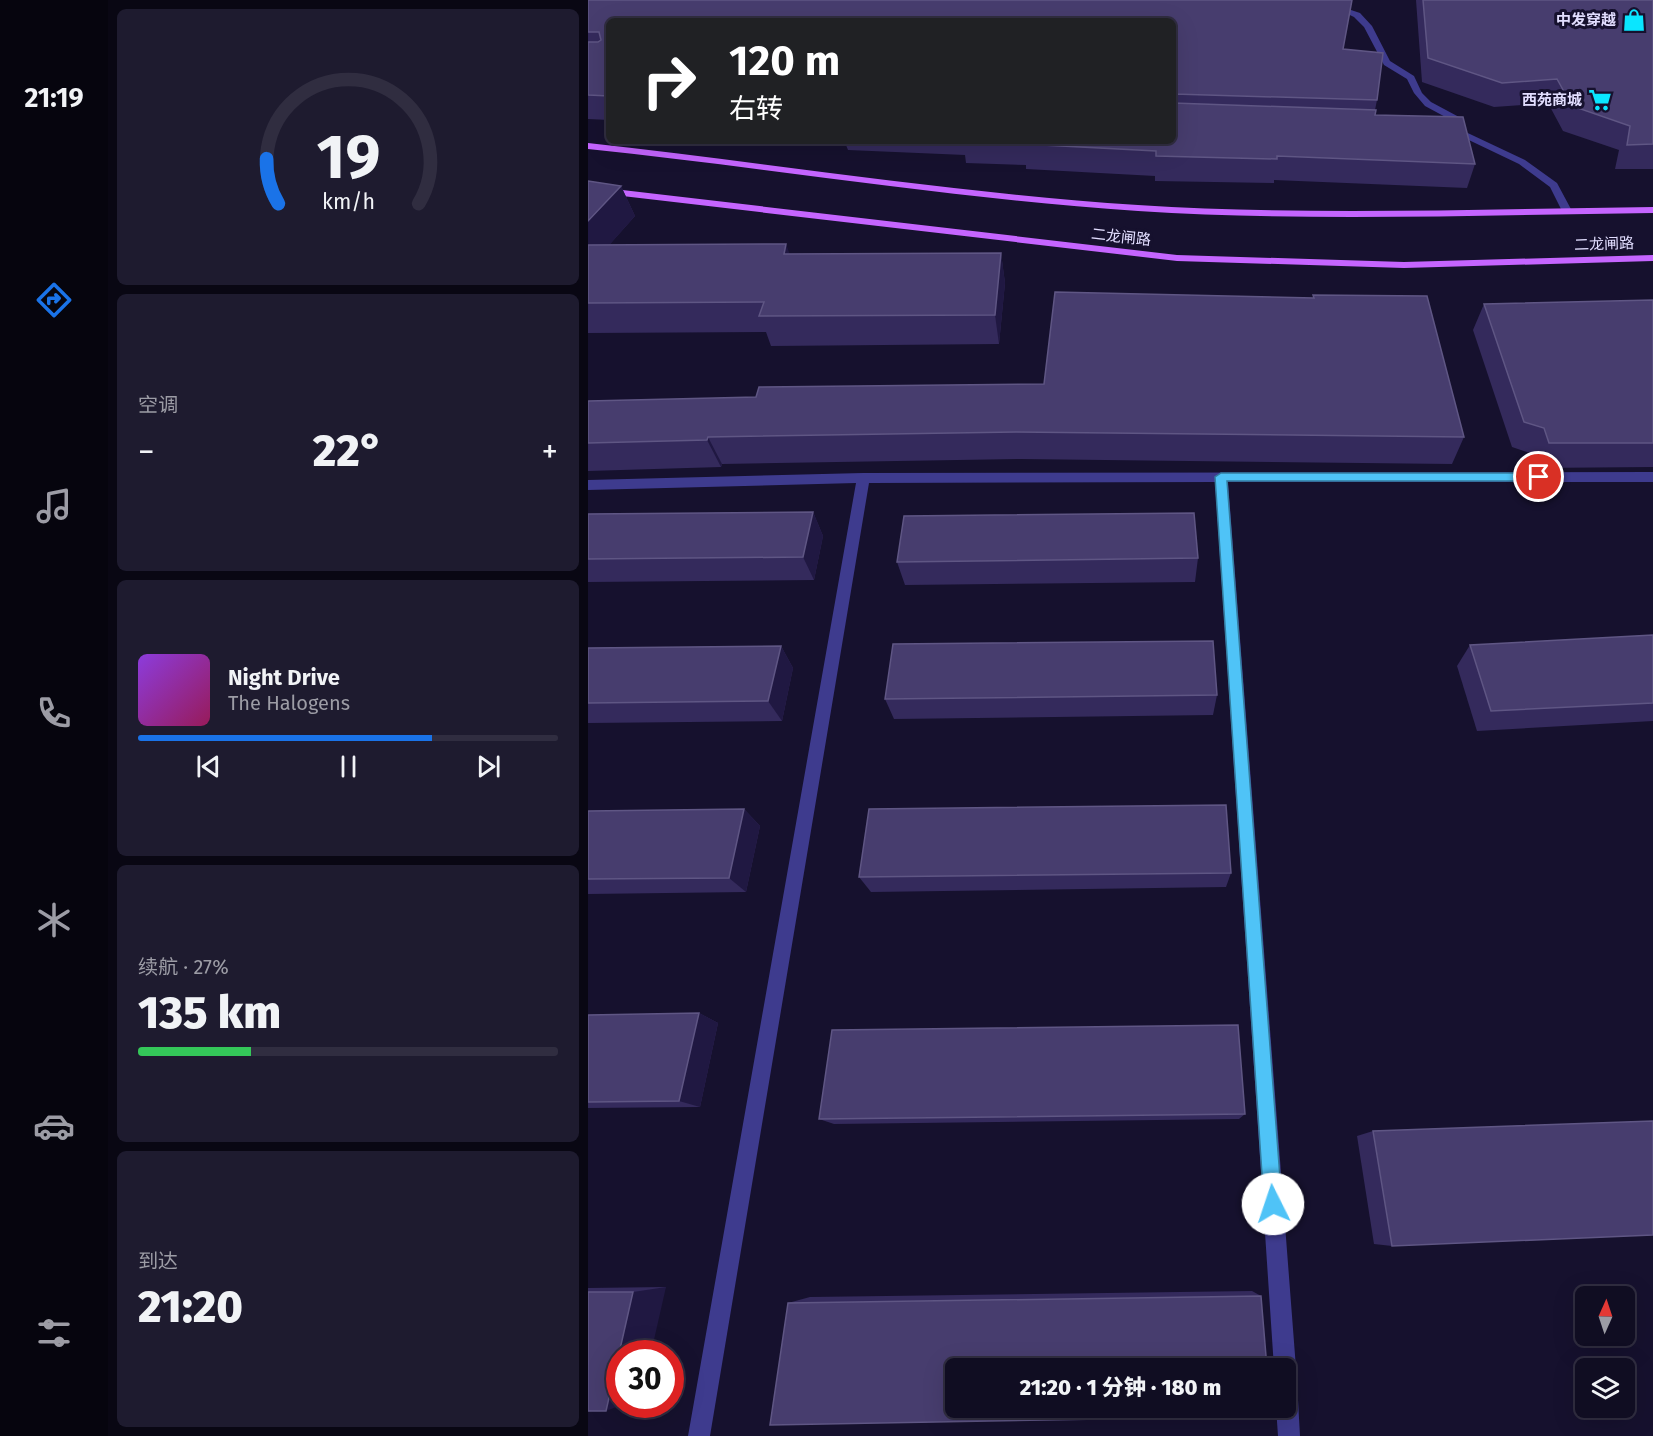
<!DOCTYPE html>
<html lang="zh">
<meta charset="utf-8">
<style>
body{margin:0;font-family:"Fira Sans","Noto Sans SC",sans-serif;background:#1e1b2f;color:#f1f3f6;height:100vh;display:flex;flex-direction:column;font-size:22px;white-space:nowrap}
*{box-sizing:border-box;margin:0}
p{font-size:20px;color:#9c9ca5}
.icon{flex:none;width:33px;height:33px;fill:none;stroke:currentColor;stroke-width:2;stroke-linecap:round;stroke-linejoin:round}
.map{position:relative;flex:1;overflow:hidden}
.details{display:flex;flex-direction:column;gap:9px;padding:9px;background:#090713;width:480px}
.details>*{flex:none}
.banner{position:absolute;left:18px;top:18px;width:570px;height:126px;border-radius:9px;box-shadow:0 6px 24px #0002,0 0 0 2px #302d40;background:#202124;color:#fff;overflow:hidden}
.needle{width:39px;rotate:3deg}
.buttons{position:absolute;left:987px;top:1286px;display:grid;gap:12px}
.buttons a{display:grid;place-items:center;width:60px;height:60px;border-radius:9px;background:#100d22;box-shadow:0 6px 24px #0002,0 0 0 2px #302d40;font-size:30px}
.speed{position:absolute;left:18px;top:1340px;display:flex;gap:12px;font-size:30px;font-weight:700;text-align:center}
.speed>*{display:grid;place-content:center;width:78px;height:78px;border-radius:50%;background:#100d22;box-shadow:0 6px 24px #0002,0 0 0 2px #302d40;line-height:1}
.speed .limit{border:9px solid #d22;background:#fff;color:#111}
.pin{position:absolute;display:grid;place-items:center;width:51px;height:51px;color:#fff;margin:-26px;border:3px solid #fff;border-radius:50%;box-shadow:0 2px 6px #0007}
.me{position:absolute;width:66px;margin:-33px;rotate:356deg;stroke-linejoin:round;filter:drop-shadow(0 0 4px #0008)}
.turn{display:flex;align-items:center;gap:21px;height:126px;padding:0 24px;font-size:27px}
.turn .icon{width:78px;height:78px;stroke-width:2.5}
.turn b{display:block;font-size:42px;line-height:51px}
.big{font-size:45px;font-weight:800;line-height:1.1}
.details .tile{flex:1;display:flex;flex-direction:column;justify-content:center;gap:9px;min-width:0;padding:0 21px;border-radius:9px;background:#1e1b2f}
.details .dial{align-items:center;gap:0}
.dial svg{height:156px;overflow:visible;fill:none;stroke:#302d40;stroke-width:7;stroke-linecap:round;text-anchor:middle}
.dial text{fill:#f1f3f6;stroke:none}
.song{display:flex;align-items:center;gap:18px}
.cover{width:72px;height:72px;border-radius:9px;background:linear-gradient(135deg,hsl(270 70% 55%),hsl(330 70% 35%))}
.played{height:6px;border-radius:3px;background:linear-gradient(90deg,#1a73e8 70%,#302d40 70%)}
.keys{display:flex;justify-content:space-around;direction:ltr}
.heat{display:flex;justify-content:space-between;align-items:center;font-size:33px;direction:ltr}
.charge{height:9px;border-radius:4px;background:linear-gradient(90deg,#34c759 27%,#302d40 0)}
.trip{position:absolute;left:357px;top:1358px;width:351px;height:60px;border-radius:9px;background:#100d22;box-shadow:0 6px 24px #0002,0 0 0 2px #302d40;font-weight:800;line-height:60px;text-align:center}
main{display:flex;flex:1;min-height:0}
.menu{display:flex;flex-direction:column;width:108px;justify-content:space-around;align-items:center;background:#06050e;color:#9c9ca5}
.menu .icon{width:42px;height:42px}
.menu .selected{color:#1a73e8}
.menu b{font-size:27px;color:#f1f3f6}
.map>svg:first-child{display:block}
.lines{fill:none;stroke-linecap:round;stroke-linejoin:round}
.minor{fill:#3e3b8e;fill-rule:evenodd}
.major{fill:#c565ff;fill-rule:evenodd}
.wall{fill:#342a5c}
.shaded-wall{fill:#201842}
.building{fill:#473d6e;stroke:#5f5684;stroke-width:1.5}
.route{fill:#4fc3f7;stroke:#337fa1;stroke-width:1.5}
.labels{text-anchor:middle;stroke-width:6;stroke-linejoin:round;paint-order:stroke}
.far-poi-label{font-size:15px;font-weight:bold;fill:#e2deff;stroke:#16112e;text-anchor:end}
.far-street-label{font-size:15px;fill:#e2deff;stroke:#16112e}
</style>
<main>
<nav class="menu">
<b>21:19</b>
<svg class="icon selected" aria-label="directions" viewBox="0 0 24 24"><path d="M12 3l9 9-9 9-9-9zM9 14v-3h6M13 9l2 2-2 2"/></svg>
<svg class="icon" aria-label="music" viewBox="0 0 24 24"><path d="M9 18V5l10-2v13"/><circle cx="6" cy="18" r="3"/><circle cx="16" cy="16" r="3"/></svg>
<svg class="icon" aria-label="phone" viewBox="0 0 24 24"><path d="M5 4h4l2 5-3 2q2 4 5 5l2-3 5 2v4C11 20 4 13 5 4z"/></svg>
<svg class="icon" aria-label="climate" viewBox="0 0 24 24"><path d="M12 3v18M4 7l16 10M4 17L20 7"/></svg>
<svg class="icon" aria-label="car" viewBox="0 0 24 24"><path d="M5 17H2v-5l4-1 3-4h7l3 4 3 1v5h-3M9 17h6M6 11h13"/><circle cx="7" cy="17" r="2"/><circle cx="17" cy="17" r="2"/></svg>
<svg class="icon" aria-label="filters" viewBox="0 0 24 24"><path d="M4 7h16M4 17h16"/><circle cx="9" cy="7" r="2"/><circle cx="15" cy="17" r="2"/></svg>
</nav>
<section class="details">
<div class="tile dial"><svg viewBox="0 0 100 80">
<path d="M14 69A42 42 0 1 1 86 69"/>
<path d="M14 69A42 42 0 0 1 8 46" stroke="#1a73e8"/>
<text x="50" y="56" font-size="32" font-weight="700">19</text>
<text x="50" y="72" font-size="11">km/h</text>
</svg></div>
<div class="tile"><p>空调</p>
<div class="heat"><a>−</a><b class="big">22°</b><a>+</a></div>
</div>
<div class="tile">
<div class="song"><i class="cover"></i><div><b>Night Drive</b><p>The Halogens</p></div></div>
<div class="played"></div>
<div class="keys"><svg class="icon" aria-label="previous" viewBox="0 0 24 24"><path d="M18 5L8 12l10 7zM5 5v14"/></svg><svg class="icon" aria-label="pause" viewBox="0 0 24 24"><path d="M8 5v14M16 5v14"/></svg><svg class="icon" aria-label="next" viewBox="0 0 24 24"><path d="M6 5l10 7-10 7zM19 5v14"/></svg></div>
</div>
<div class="tile"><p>续航 · 27%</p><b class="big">135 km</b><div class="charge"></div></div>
<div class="tile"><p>到达</p><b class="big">21:20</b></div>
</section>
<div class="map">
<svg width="1065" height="1436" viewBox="0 0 1065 1436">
<rect width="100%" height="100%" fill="#16112e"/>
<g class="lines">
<g class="minor">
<path d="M701,0l41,3 30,10 12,13 18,35 24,15 8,17 9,9 28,15 2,2 -6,8 70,33 32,23 15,28 -1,2h-8l-13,-26 -31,-23 -69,-33h-7v-4l4,-1 4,-6 -26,-14 -11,-13 -7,-14 -23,-14 -20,-38 -10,-10 -17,-8z"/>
<path d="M1065,472v10h-425l68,886 -3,6 4,8 3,54h-22l-2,-29h10v-39h-12l-59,-886 -346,1 -159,953h-22l168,-953 -268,7v-10l275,-7z"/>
</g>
<g class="major">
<path d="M0,143c183,20 366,50 550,62 171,11 343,4 515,2v6c-172,2 -344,9 -515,-2 -184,-12 -367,-43 -550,-62z"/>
<path d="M0,186l589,69 227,7 249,-7v6l-249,7 -227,-7 -589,-69z"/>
</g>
</g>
<g class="wall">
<path d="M0,0l755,49 34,51 -2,10v5l100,49 -8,24 -193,-8v3l-119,-2v-5l-129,-7v-4l-60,-2 -1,-8 -117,-5 -2,-5 -55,-2 -1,-2h383l-564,-120v99l-21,-1z"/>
<path d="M828,0h237v169h-38l4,-19 -56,-19 -15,-28 -54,4 -72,-25z"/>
<path d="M0,181l33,5 14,30 -26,29 181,9 211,-1 4,30 -6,61 -228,2 -5,-14 -178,1z"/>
<path d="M725,295l151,142 -12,27 -432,-5 -298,5 -1,3 -133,4v-70l168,-4 288,-13 269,-86z"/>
<path d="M1065,300v167l-118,1 -5,-15 -18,-6 -39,-117 11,-26z"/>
<path d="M225,512l10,24 -9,44 -226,2v-68z"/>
<path d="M610,558l-3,24 -290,3 -8,-23z"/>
<path d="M1065,635v86l-176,10 -20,-65 13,-21z"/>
<path d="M193,646l12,22 -11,53 -194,2v-75z"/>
<path d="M629,695l-4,20 -319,4 -9,-20z"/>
<path d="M156,809l16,17 -14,66 -158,2v-83z"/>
<path d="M643,873l-5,14 -355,5 -12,-15z"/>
<path d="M111,1013l19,10 -18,84 -112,1v-93z"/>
<path d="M657,1114l-6,5 -405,5 -15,-5z"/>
<path d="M785,1131l19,115 -18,-2 -17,-108z"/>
<path d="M78,1287l-78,124v-123z"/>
<path d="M664,1291l9,5 -473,7 22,-6z"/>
</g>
<g class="shaded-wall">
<path d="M33,186l14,30 -47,53v-48z"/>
<path d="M198,244l11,30 -13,-20z"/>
<path d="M413,253l4,30 -6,61 -4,-29z"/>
<path d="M120,437l14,27 -1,3 -14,-27z"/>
<path d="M225,512l10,24 -9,44 -11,-23z"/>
<path d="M193,646l12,22 -11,53 -14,-20z"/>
<path d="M156,809l16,17 -14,66 -17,-14z"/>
<path d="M111,1013l19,10 -18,84 -21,-6z"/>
<path d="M78,1287l-15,66h-31v51h4l-18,7 27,-119z"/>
</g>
<g class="building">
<path d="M0,0h764l-9,49 40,4 -6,47 -203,-6 -1,1v-74h-564v75l-21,-1v-53h10l3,-2 -2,-8h-11z"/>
<path d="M835,0h230v144l-26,1 3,-19 -58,-20 -15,-27 -55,4 -74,-25z"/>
<path d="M585,103l203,7 -1,5 88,2 12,47 -198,-8v3l-121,-3v-5l-132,-7 1,-3h148z"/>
<path d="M0,181l33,5 -33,35z"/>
<path d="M198,244l-2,10 217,-1 -6,62 -236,1 5,-14 -176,1v-58z"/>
<path d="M467,292l259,6 -1,-3 114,1 37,141 -448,-5 -308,5 -1,3 -119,3v-42l168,-4 3,-10 285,-3z"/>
<path d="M1065,300v143h-104l-5,-15 -20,-6 -40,-118z"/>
<path d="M225,512l-10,45 -215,2v-45z"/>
<path d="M606,513l4,45 -301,4 7,-46z"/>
<path d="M1065,635v68l-162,8 -21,-66z"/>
<path d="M625,641l4,54 -332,4 8,-55z"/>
<path d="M193,646l-13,55 -180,2v-55z"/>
<path d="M638,805l5,68 -372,4 10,-68z"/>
<path d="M156,809l-15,69 -141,1v-68z"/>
<path d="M111,1013l-20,88 -91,1v-87z"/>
<path d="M650,1025l7,89 -426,5 13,-89z"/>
<path d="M1065,1121v114l-261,11 -19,-115z"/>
<path d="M0,1292h45l-27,119h-18z"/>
<path d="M673,1296l6,72h-311v39h314v9l-500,9 18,-122z"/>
</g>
<path class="route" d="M633,473h318l6,4 -6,4h-312l55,723 -3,6 -6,3 -7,-3 -2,-6 -49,-727z"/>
<defs>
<g id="shop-bare" transform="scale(1.8)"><path d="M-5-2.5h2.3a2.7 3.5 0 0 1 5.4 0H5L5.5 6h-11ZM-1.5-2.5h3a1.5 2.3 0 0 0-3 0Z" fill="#0ae6ff" stroke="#16112e" stroke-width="2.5" paint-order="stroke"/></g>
<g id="supermarket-bare" transform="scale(1.8)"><path d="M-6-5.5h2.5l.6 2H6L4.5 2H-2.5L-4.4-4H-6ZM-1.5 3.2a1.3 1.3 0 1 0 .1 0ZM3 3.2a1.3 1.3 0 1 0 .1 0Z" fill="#0ae6ff" stroke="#16112e" stroke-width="2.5" paint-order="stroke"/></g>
</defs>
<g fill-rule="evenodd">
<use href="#shop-bare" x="1046" y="20"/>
<use href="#supermarket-bare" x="1012" y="100"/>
</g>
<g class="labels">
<g class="far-poi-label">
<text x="1028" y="25">中发穿越</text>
<text x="994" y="105">西苑商城</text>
</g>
<g class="far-street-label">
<text transform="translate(533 237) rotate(6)" y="5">二龙闸路</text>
<text transform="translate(1016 244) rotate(-2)" y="5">二龙闸路</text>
</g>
</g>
</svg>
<div class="buttons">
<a><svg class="needle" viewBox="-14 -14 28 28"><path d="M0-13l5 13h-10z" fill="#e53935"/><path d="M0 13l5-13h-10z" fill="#9c9ca5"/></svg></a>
<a><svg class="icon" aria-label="layers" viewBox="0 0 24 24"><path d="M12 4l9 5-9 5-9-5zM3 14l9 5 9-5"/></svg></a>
</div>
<div class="speed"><div class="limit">30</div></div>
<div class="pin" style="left:951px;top:477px;background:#d93025"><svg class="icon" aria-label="arrive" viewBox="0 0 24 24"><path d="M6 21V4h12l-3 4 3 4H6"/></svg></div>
<svg class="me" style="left:685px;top:1204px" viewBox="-20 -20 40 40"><circle r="19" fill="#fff"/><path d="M0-13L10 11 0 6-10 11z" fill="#4fc3f7"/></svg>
<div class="trip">21:20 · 1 分钟 · 180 m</div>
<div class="banner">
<div class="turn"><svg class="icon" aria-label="right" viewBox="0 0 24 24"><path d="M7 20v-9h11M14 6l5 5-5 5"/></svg><div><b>120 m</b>右转</div></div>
</div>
</div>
</main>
